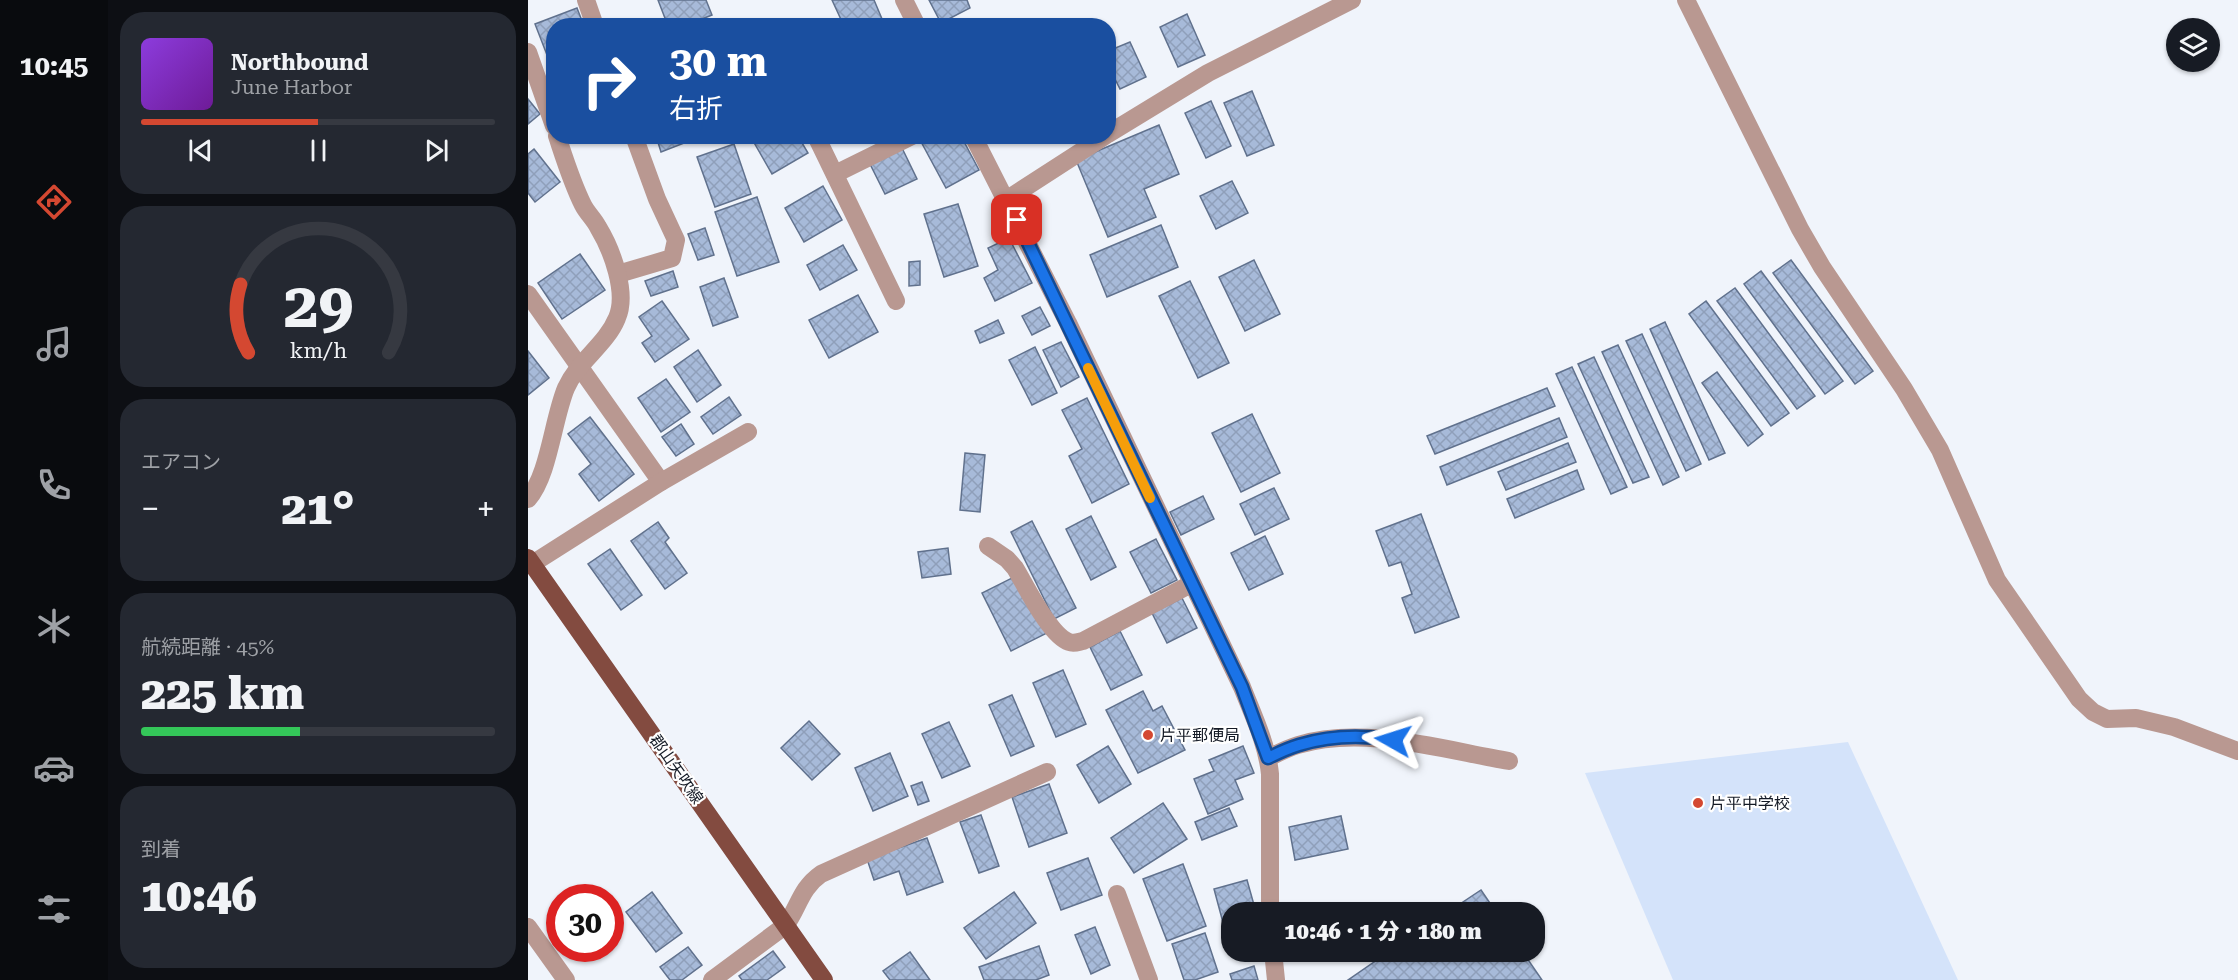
<!DOCTYPE html>
<html lang="ja">
<meta charset="utf-8">
<style>
body{margin:0;font-family:"Roboto Serif","Noto Sans JP",serif;background:#242831;color:#f1f3f6;height:100vh;display:flex;flex-direction:column;font-size:22px;white-space:nowrap}
*{box-sizing:border-box;margin:0}
p{font-size:20px;color:#9ea1a6}
.icon{flex:none;width:33px;height:33px;fill:none;stroke:currentColor;stroke-width:2;stroke-linecap:round;stroke-linejoin:round}
.map{position:relative;flex:1;overflow:hidden}
.details{display:flex;flex-direction:column;gap:12px;padding:12px;background:#0d0f14;width:420px}
.details>*{flex:none}
.banner{position:absolute;left:18px;top:18px;width:570px;height:126px;border-radius:24px;box-shadow:0 2px 4px #0004;background:#1a4fa0;color:#fff;overflow:hidden}
.fabs{position:absolute;left:1638px;top:18px;display:grid;gap:12px}
.fabs a{display:grid;place-items:center;width:54px;height:54px;border-radius:50%;background:#171b24;box-shadow:0 2px 4px #0004;font-size:30px}
.speed{position:absolute;left:18px;top:884px;display:flex;gap:12px;font-size:30px;font-weight:700;text-align:center}
.speed>*{display:grid;place-content:center;width:78px;height:78px;border-radius:50%;background:#171b24;box-shadow:0 2px 4px #0004;line-height:1}
.speed .limit{border:9px solid #d22;background:#fff;color:#111}
.pin{position:absolute;display:grid;place-items:center;width:51px;height:51px;color:#fff;margin:-26px;border-radius:12px;box-shadow:0 3px 9px #0006}
.me{position:absolute;width:66px;margin:-33px;rotate:276deg;stroke-linejoin:round;filter:drop-shadow(0 0 4px #0008)}
.turn{display:flex;align-items:center;gap:21px;height:126px;padding:0 24px;font-size:27px}
.turn .icon{width:78px;height:78px;stroke-width:2.5}
.turn b{display:block;font-size:42px;line-height:51px}
.big{font-size:45px;font-weight:800;line-height:1.1}
.details .card{flex:1;display:flex;flex-direction:column;justify-content:center;gap:9px;min-width:0;padding:0 21px;border-radius:24px;background:#242831}
.details .dial{align-items:center;gap:0}
.dial svg{height:156px;overflow:visible;fill:none;stroke:#363941;stroke-width:7;stroke-linecap:round;text-anchor:middle}
.dial text{fill:#f1f3f6;stroke:none}
.song{display:flex;align-items:center;gap:18px}
.cover{width:72px;height:72px;border-radius:9px;background:linear-gradient(135deg,hsl(270 70% 55%),hsl(280 70% 35%))}
.played{height:6px;border-radius:3px;background:linear-gradient(90deg,#d44831 50%,#363941 50%)}
.keys{display:flex;justify-content:space-around;direction:ltr}
.heat{display:flex;justify-content:space-between;align-items:center;font-size:33px;direction:ltr}
.charge{height:9px;border-radius:4px;background:linear-gradient(90deg,#34c759 45%,#363941 0)}
.trip{position:absolute;left:693px;top:902px;width:324px;height:60px;border-radius:24px;background:#171b24;box-shadow:0 2px 4px #0004;font-weight:800;line-height:60px;text-align:center}
main{display:flex;flex:1;min-height:0}
.tab-bar{display:flex;flex-direction:column;width:108px;justify-content:space-around;align-items:center;background:#090b0e;color:#9ea1a6}
.tab-bar .icon{width:42px;height:42px}
.tab-bar .active{color:#d44831}
.tab-bar b{font-size:27px;color:#f1f3f6}
.map>svg:first-child{display:block}
.pitch{fill:#d4e3fa}
.building{fill:url(#building-cross-hatch);stroke:#60718d;stroke-width:1.5}
.lines{fill:none;stroke-linecap:round;stroke-linejoin:round}
.minor{stroke:#b99891;stroke-width:18}
.major{stroke:#834b40;stroke-width:18}
.route-casing{stroke:#114b97;stroke-width:15}
.route{stroke:#1a73e8;stroke-width:10}
.slow{stroke:#f59e0b;stroke-width:10}
.poi-dot{fill:#d44831;stroke:#fff;stroke-width:2}
.labels{text-anchor:middle;stroke-width:4.5;stroke-linejoin:round;paint-order:stroke}
.poi-label{font-size:16px;fill:#141a25;stroke:#fff;text-anchor:start}
.street-label{font-size:16px;fill:#141a25;stroke:#fff}
</style>
<main>
<nav class="tab-bar">
<b>10:45</b>
<svg class="icon active" aria-label="directions" viewBox="0 0 24 24"><path d="M12 3l9 9-9 9-9-9zM9 14v-3h6M13 9l2 2-2 2"/></svg>
<svg class="icon" aria-label="music" viewBox="0 0 24 24"><path d="M9 18V5l10-2v13"/><circle cx="6" cy="18" r="3"/><circle cx="16" cy="16" r="3"/></svg>
<svg class="icon" aria-label="phone" viewBox="0 0 24 24"><path d="M5 4h4l2 5-3 2q2 4 5 5l2-3 5 2v4C11 20 4 13 5 4z"/></svg>
<svg class="icon" aria-label="climate" viewBox="0 0 24 24"><path d="M12 3v18M4 7l16 10M4 17L20 7"/></svg>
<svg class="icon" aria-label="car" viewBox="0 0 24 24"><path d="M5 17H2v-5l4-1 3-4h7l3 4 3 1v5h-3M9 17h6M6 11h13"/><circle cx="7" cy="17" r="2"/><circle cx="17" cy="17" r="2"/></svg>
<svg class="icon" aria-label="filters" viewBox="0 0 24 24"><path d="M4 7h16M4 17h16"/><circle cx="9" cy="7" r="2"/><circle cx="15" cy="17" r="2"/></svg>
</nav>
<section class="details">
<div class="card">
<div class="song"><i class="cover"></i><div><b>Northbound</b><p>June Harbor</p></div></div>
<div class="played"></div>
<div class="keys"><svg class="icon" aria-label="previous" viewBox="0 0 24 24"><path d="M18 5L8 12l10 7zM5 5v14"/></svg><svg class="icon" aria-label="pause" viewBox="0 0 24 24"><path d="M8 5v14M16 5v14"/></svg><svg class="icon" aria-label="next" viewBox="0 0 24 24"><path d="M6 5l10 7-10 7zM19 5v14"/></svg></div>
</div>
<div class="card dial"><svg viewBox="0 0 100 80">
<path d="M14 69A42 42 0 1 1 86 69"/>
<path d="M14 69A42 42 0 0 1 10 34" stroke="#d44831"/>
<text x="50" y="56" font-size="32" font-weight="700">29</text>
<text x="50" y="72" font-size="11">km/h</text>
</svg></div>
<div class="card"><p>エアコン</p>
<div class="heat"><a>−</a><b class="big">21°</b><a>+</a></div>
</div>
<div class="card"><p>航続距離 · 45%</p><b class="big">225 km</b><div class="charge"></div></div>
<div class="card"><p>到着</p><b class="big">10:46</b></div>
</section>
<div class="map">
<svg width="1710" height="980" viewBox="0 0 1710 980">
<defs>
<pattern id="building-cross-hatch" width="8" height="8" patternUnits="userSpaceOnUse" patternTransform="scale(1.5)"><rect width="8" height="8" fill="#a7bad9"/><path d="M0 0l8 8M0 8l8-8" fill="none" stroke="#8f9fba"/></pattern>
</defs>
<rect width="100%" height="100%" fill="#f0f4fb"/>
<path class="pitch" d="M1320,742l110,238h-285l-88,-207z"/>
<g class="building">
<path d="M130,0h48l6,15 -28,11h-16z"/>
<path d="M304,0h42l11,26h-41z"/>
<path d="M401,0h38l3,8 -29,15z"/>
<path d="M49,8l7,18h-30v47l-19,-49z"/>
<path d="M659,14l18,41 -27,12 -18,-40z"/>
<path d="M602,42l16,35 -26,12 -12,-24v-14z"/>
<path d="M724,91l22,54 -27,11 -23,-53z"/>
<path d="M0,99l12,15 -12,10z"/>
<path d="M683,101l20,45 -25,12 -21,-45z"/>
<path d="M631,125l20,49 -35,15 12,28 -48,20 -32,-77z"/>
<path d="M128,136h46l-41,16z"/>
<path d="M229,136h41l10,17 -36,21 -20,-35z"/>
<path d="M394,136h39l18,34 -33,18 -27,-50z"/>
<path d="M206,144l17,50 -36,13 -18,-50z"/>
<path d="M374,148l15,31 -32,15 -15,-30z"/>
<path d="M6,149l26,33 -25,20 -7,-9v-39z"/>
<path d="M704,181l16,32 -32,16 -16,-33z"/>
<path d="M295,186l19,34 -38,22 -19,-34z"/>
<path d="M229,197l22,65 -42,14 -22,-64z"/>
<path d="M430,204l20,62 -34,11 -20,-63z"/>
<path d="M633,225l17,42 -71,30 -17,-42z"/>
<path d="M177,228l9,27 -16,5 -10,-26z"/>
<path d="M481,238l23,45 -37,18 -11,-23 14,-8 -10,-22z"/>
<path d="M315,245l14,25 -37,20 -13,-25z"/>
<path d="M52,254l25,36 -43,29 -24,-36z"/>
<path d="M726,260l26,54 -35,17 -26,-54z"/>
<path d="M1263,260l82,111 -18,13 -82,-111z"/>
<path d="M392,261v24l-11,1v-24z"/>
<path d="M145,271l5,16 -27,9 -6,-15z"/>
<path d="M1233,271l82,110 -18,13 -81,-110z"/>
<path d="M196,278l14,39 -25,9 -13,-39z"/>
<path d="M662,281l39,82 -31,15 -39,-82z"/>
<path d="M1207,288l80,108 -18,13 -80,-108z"/>
<path d="M330,295l20,37 -49,26 -20,-38z"/>
<path d="M134,301l27,38 -34,23 -13,-19 10,-7 -13,-19z"/>
<path d="M1178,301l83,112 -18,13 -82,-112z"/>
<path d="M512,307l10,19 -18,9 -10,-19z"/>
<path d="M470,320l6,13 -24,10 -5,-12z"/>
<path d="M1137,322l60,131 -16,7 -59,-131z"/>
<path d="M1114,334l59,130 -15,7 -60,-130z"/>
<path d="M533,342l18,35 -18,10 -18,-37z"/>
<path d="M1090,345l61,132 -16,8 -61,-133z"/>
<path d="M507,347l22,46 -25,12 -23,-45z"/>
<path d="M170,350l23,35 -24,17 -23,-35z"/>
<path d="M0,351l21,27 -21,17z"/>
<path d="M1066,357l55,120 -16,6 -55,-119z"/>
<path d="M1044,367l55,120 -16,7 -55,-120z"/>
<path d="M1189,372l46,62 -15,12 -46,-63z"/>
<path d="M138,379l24,33 -29,20 -23,-34z"/>
<path d="M1019,388l8,18 -120,48 -8,-18z"/>
<path d="M201,397l12,18 -28,19 -12,-17z"/>
<path d="M559,398l42,86 -37,19 -23,-47 13,-7 -20,-39z"/>
<path d="M724,414l28,59 -39,19 -29,-59z"/>
<path d="M62,417l44,57 -35,27 -20,-27 12,-10 -23,-30z"/>
<path d="M1031,418l8,19 -120,48 -7,-18z"/>
<path d="M153,424l13,20 -18,12 -14,-19z"/>
<path d="M1040,443l8,19 -70,28 -8,-18z"/>
<path d="M437,453l20,2 -5,57 -20,-2z"/>
<path d="M1049,470l7,19 -69,29 -8,-19z"/>
<path d="M746,488l15,31 -34,16 -15,-31z"/>
<path d="M675,496l11,23 -33,16 -11,-23z"/>
<path d="M893,514l38,103 -44,16 -13,-35 10,-4 -11,-32 -12,4 -13,-35z"/>
<path d="M563,516l25,51 -25,13 -25,-51z"/>
<path d="M504,521l44,87 -22,11 -43,-87z"/>
<path d="M130,522l11,16 -4,4 22,31 -22,16 -34,-48z"/>
<path d="M737,536l18,38 -34,16 -18,-37z"/>
<path d="M628,539l21,41 -26,13 -21,-41z"/>
<path d="M420,548l3,26 -29,4 -4,-26z"/>
<path d="M82,549l32,46 -21,15 -33,-46z"/>
<path d="M490,575l29,58 -36,18 -29,-58z"/>
<path d="M654,598l15,30 -30,15 -15,-30z"/>
<path d="M592,631l22,44 -31,15 -21,-43z"/>
<path d="M535,670l23,54 -30,13 -23,-54z"/>
<path d="M615,691l10,20 9,-5 23,44 -47,23 -32,-63z"/>
<path d="M484,695l22,51 -23,10 -22,-51z"/>
<path d="M281,721l31,33 -28,26 -31,-32z"/>
<path d="M421,722l21,44 -28,12 -20,-44z"/>
<path d="M580,746l23,38 -32,19 -22,-38z"/>
<path d="M715,746l11,27 -19,7 8,19 -35,15 -14,-35 20,-8 -5,-11z"/>
<path d="M362,753l18,43 -35,15 -18,-43z"/>
<path d="M394,782l7,19 -11,4 -7,-19z"/>
<path d="M521,784l18,49 -38,14 -17,-50z"/>
<path d="M635,803l24,36 -53,34 -23,-35z"/>
<path d="M701,808l8,18 -35,14 -7,-18z"/>
<path d="M453,815l18,51 -20,7 -19,-51z"/>
<path d="M813,816l7,33 -53,11 -6,-33z"/>
<path d="M399,838l16,44 -36,13 -8,-24 -25,9 -7,-21z"/>
<path d="M560,858l14,37 -41,15 -14,-37z"/>
<path d="M655,864l23,62 -39,15 -24,-62z"/>
<path d="M719,880l9,32h-24v32l-3,1 -15,-56z"/>
<path d="M953,890l15,22h-48z"/>
<path d="M124,892l30,41 -26,19 -30,-40z"/>
<path d="M486,892l22,31 -50,36 -22,-31z"/>
<path d="M567,927l15,38 -19,9 -16,-39z"/>
<path d="M677,933l13,39 -23,8h-11l-12,-36z"/>
<path d="M511,946l10,29 -13,5h-52l-5,-13z"/>
<path d="M160,947l14,18 -20,15h-12l-10,-13z"/>
<path d="M245,951l12,16 -18,13h-25l-3,-4z"/>
<path d="M862,951h132l20,29h-194z"/>
<path d="M382,952l20,28h-40l-7,-9z"/>
<path d="M726,966l4,14h-26l-2,-6z"/>
</g>
<g class="lines">
<g class="minor">
<path d="M58,0l9,26"/>
<path d="M376,0l13,26"/>
<path d="M1158,0l114,229 22,38 82,122 36,61 57,130 82,119 14,13 14,7 29,-1 38,9 64,24"/>
<path d="M0,52l26,74"/>
<path d="M580,134l100,-61 144,-73"/>
<path d="M288,136l80,165"/>
<path d="M445,136l95,187 174,364c11,28 25,57 28,87v138"/>
<path d="M307,174l77,-38"/>
<path d="M478,200l99,-64"/>
<path d="M90,274l54,-16 4,-18 -19,-41 -23,-63"/>
<path d="M0,294l133,188"/>
<path d="M0,499c21,-24 25,-80 38,-111 12,-27 40,-43 51,-70 11,-25 -5,-68 -19,-91 -4,-8 -11,-14 -15,-22 -11,-22 -18,-45 -26,-69"/>
<path d="M460,546l19,13 8,9c11,18 35,68 54,74 5,2 9,0 14,-1l108,-57"/>
<path d="M4,564l129,-82 87,-50"/>
<path d="M740,758c10,-5 20,-10 30,-13 65,-20 146,5 211,16"/>
<path d="M589,894l32,86"/>
<path d="M0,927l38,53"/>
<path d="M745,951l3,29"/>
<path d="M184,980l74,-55c13,-19 15,-37 35,-51l226,-102"/>
</g>
<path class="major" d="M0,558l296,422"/>
</g>
<g class="lines">
<g class="route-casing">
<path id="route" d="M489,220l225,467 26,71c10,-5 21,-10 31,-13 30,-9 64,-10 94,-5"/>
</g>
<use href="#route" class="route"/>
<path class="slow" d="M560,368l62,130"/>
</g>
<g class="poi-dot">
<circle cx="620" cy="735" r="6"/>
<circle cx="1170" cy="803" r="6"/>
</g>
<g class="labels">
<g class="poi-label">
<text x="632" y="741">片平郵便局</text>
<text x="1182" y="809">片平中学校</text>
</g>
<g class="street-label">
<text transform="translate(149 769) rotate(55)" y="6">郡山矢吹線</text>
</g>
</g>
</svg>
<div class="fabs">
<a><svg class="icon" aria-label="layers" viewBox="0 0 24 24"><path d="M12 4l9 5-9 5-9-5zM3 14l9 5 9-5"/></svg></a>
</div>
<div class="speed"><div class="limit">30</div></div>
<div class="pin" style="left:489px;top:220px;background:#d93025"><svg class="icon" aria-label="arrive" viewBox="0 0 24 24"><path d="M6 21V4h12l-3 4 3 4H6"/></svg></div>
<svg class="me" style="left:865px;top:740px" viewBox="-20 -20 40 40"><path d="M0-17L14 15 0 8-14 15z" fill="#1a73e8" stroke="#fff" stroke-width="4"/></svg>
<div class="trip">10:46 · 1 分 · 180 m</div>
<div class="banner">
<div class="turn"><svg class="icon" aria-label="right" viewBox="0 0 24 24"><path d="M7 20v-9h11M14 6l5 5-5 5"/></svg><div><b>30 m</b>右折</div></div>
</div>
</div>
</main>
